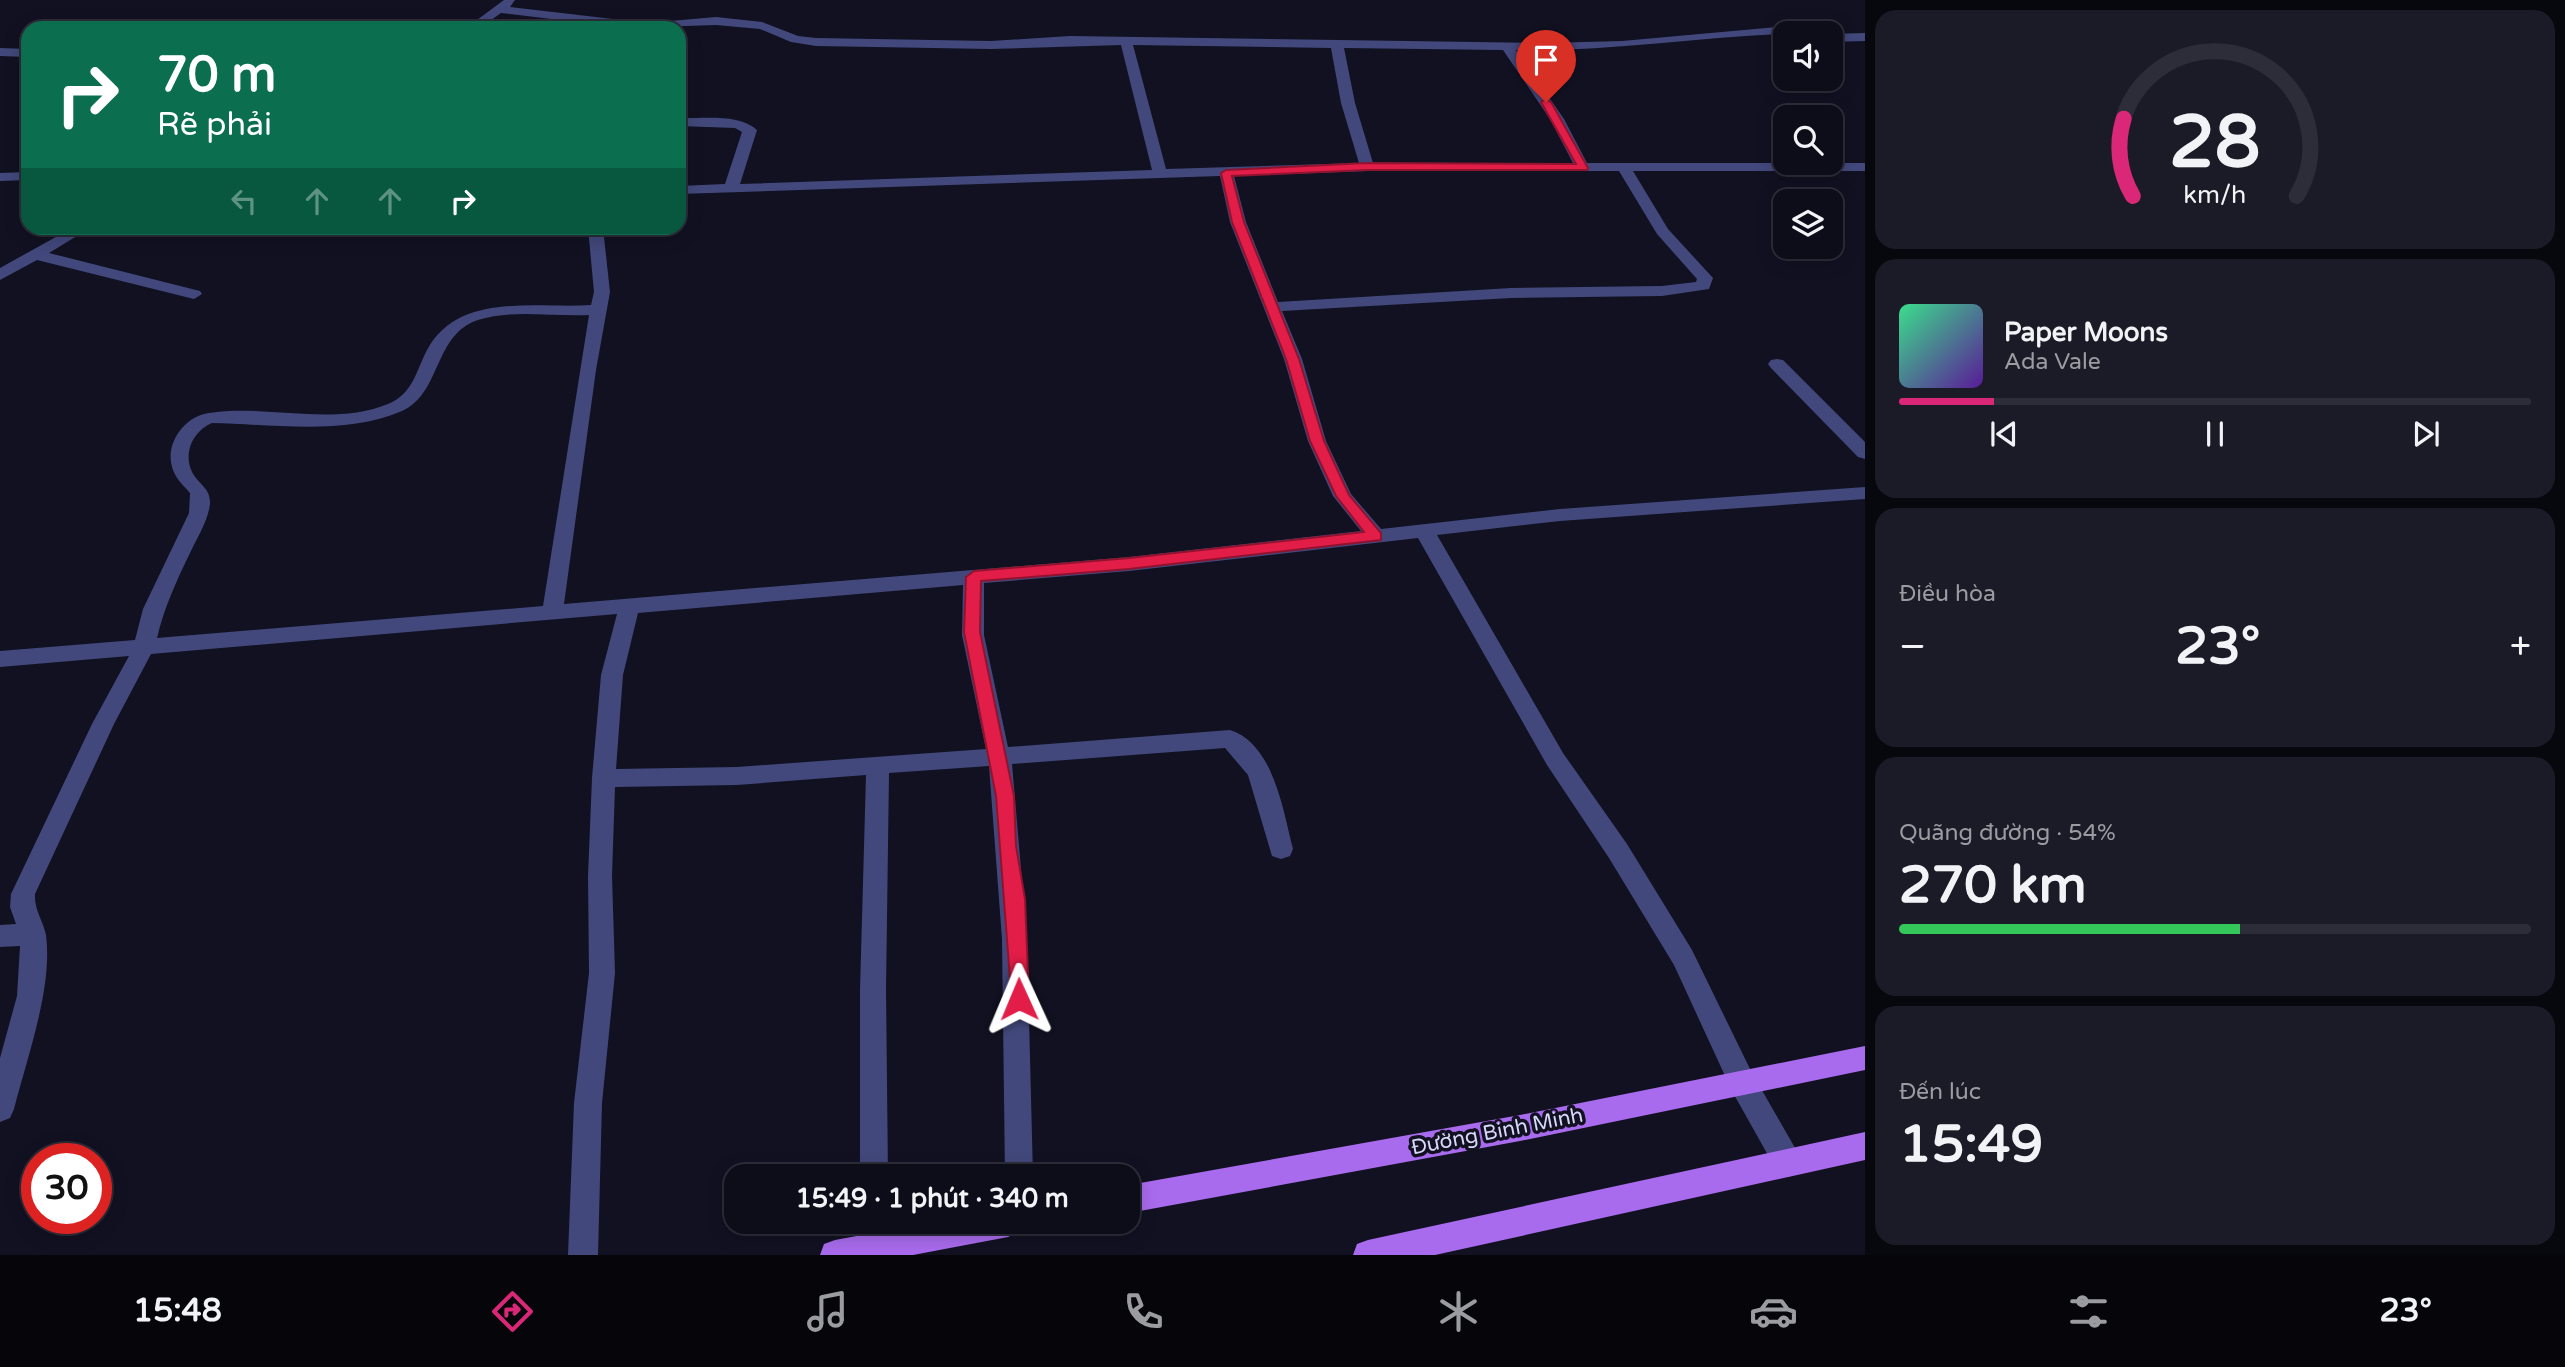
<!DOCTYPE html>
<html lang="vi">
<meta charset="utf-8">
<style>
body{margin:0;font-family:"Varela Round",sans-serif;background:#1b1b27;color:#f1f3f6;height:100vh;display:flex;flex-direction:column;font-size:26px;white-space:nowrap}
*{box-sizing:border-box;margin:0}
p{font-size:23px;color:#9a9ca2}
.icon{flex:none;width:38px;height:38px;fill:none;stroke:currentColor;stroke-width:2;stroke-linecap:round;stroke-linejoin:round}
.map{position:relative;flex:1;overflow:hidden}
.panel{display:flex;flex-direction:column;gap:10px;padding:10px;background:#07070e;width:700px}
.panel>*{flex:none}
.banner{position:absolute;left:21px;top:21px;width:665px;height:214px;border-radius:21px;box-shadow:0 4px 18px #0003,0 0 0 2px #2d2d39;background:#0b6e4f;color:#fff;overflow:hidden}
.fabs{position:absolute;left:1773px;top:21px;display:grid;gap:14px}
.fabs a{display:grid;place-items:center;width:70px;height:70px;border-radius:14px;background:#0d0d1a;box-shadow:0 4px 18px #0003,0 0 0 2px #2d2d39;font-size:35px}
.speed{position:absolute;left:21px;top:1143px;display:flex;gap:14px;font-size:35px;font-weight:700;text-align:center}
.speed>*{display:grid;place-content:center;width:91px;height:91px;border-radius:50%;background:#0d0d1a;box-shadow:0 4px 18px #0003,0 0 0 2px #2d2d39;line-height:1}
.speed .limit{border:10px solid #d22;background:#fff;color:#111}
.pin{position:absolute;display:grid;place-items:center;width:60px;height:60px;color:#fff;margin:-72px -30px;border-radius:50% 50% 50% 0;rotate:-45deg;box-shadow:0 0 7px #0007}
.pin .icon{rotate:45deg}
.me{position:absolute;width:77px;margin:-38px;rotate:359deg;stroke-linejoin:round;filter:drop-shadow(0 0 5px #0008)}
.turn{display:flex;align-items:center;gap:24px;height:147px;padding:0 21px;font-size:32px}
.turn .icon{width:91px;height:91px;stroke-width:2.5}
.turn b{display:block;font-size:49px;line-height:60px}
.lanes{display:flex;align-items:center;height:66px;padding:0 21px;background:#0003;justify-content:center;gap:35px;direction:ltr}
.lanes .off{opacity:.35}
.big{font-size:52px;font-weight:700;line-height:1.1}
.panel .tile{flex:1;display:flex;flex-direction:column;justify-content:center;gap:10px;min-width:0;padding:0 24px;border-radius:21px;background:#1b1b27}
.panel .dial{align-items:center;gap:0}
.dial svg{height:182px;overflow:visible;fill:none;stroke:#2d2d39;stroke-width:7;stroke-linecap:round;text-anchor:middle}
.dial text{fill:#f1f3f6;stroke:none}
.song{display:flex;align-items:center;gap:21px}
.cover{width:84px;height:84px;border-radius:10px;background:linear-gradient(135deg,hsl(150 70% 55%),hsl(270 70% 35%))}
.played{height:7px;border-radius:4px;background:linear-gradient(90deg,#db2777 15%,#2d2d39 15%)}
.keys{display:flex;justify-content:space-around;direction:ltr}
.heat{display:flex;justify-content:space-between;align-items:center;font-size:38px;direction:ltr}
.charge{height:10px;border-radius:5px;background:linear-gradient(90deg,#34c759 54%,#2d2d39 0)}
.trip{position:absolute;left:724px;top:1164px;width:416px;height:70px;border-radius:21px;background:#0d0d1a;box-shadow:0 4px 18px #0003,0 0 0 2px #2d2d39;font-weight:700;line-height:70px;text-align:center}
.tab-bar{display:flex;height:112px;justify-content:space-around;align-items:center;background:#05050a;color:#9a9ca2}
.tab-bar .icon{width:49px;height:49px}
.tab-bar .active{color:#db2777}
.tab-bar b{font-size:32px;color:#f1f3f6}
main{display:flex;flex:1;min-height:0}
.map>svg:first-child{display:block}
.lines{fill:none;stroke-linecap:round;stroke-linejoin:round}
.minor{fill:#42487b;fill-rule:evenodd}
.major{fill:#a96bed;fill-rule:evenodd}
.route{fill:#e11d48;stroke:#92132f;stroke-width:2}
.labels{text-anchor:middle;stroke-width:7;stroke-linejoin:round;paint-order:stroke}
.near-street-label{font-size:21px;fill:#d7d8fa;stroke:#112}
</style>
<main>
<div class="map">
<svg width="1865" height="1255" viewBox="0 0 1865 1255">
<rect width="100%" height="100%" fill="#112"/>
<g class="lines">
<g class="minor">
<path d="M504,0h11l-5,7 137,16 69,-6 46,5 36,14 18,2 175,3 79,-5 476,7 76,-2 165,-15 30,4 2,3c-100,0 -200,19 -303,17l48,69 23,44h278v8h-232l35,58 45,49 -4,11 -47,7 -151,2 -229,13 20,48 24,82 25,53 30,35 179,-20 305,-22v12l-305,22 -123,14 126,218 64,91 65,106 60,123 46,80 4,10 -4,10 -10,4 -10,-4 -46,-82 -58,-126 -65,-107 -62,-93 -129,-227 -289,33 -145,12v52l24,112 222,-17c44,14 53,81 63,119l-3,7 -9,3 -9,-3 -24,-81 -23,-27 -213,16 15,175 6,237h-28l-3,-237 -13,-173 -100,7 -3,217 2,186h-28v-186l6,-215 -129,10 -122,2 -3,89 3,97 -13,130 -4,152h-30l6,-152 15,-130 -1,-97 4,-98 9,-103 16,-61 -466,40 -37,70 -79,170c-1,16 8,26 11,41 7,52 -19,123 -32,174l-4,9 -10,4v-64l17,-62 3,-50 -20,1v-22l16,-1 -6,-17 1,-13 81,-170 37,-68 -129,11v-16l135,-11 8,-31 46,-96 1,-20c-7,-8 -15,-15 -18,-26 -7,-24 13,-51 37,-54 59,-9 122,14 179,-9 25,-10 28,-33 39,-54 32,-59 109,-41 164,-45l3,-13 -6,-64h15l7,64 -14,78 -32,234 565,-47 232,-26 -28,-35 -25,-55 -24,-82 -54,-137 -10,-46 -541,18v-8l46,-2 17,-52 -7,-4 -56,-2v-8c23,1 60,-5 78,12l-17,54 412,-14 -31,-125 -130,4 -175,-3 -25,-4 -31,-13 -44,-4 -91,3 -124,-15 -21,15h-14zM1133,45l198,3 10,55 18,60 -193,6zM1344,48l159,2 47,69 23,44h-200l-18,-60zM1367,171h252l38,63 40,45 -1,3 -34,4 -151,2 -233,14 -32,-80 -12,-46zM589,315l-46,291 -386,32c7,-30 19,-56 33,-85 7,-15 18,-32 20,-49 1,-16 -12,-20 -18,-32 -9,-19 1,-41 20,-49 61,1 132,13 190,-12 40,-18 31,-76 76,-91 34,-11 76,-3 111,-5zM963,585l-1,50 24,114 -249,18 -121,2 7,-94 15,-62z"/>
<path d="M1865,33v8l-35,1v-8z"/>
<path d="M0,48l28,1v8l-28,-1z"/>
<path d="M28,172v8l-28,1v-8z"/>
<path d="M72,228h18l-41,25 151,38 2,3 -8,5 -157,-39 -37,20v-12z"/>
<path d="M1777,359l6,1 82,82v17l-7,-2 -87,-89 -3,-4 3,-4z"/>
<path d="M862,1222h30l2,25 -3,8h-24z"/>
</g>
<g class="major">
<path d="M1865,1046v24l-345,71 -391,72v-28l391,-70z"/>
<path d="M1865,1132v28l-430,95h-82l4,-11 11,-4z"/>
<path d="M933,1222h90l-5,10 -10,5 -95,18h-93l4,-11 11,-4z"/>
</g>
</g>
<path class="route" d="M1546,99l5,3 37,66 -1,2h-220l-135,6 12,46 55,137 25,82 25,54 32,38v7l-252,29 -148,12 -1,51 34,164 2,50 9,53 4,100 -3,6 -7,3 -7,-3 -16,-209 -32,-164 2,-55 8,-6 155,-13 235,-26 -28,-36 -26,-55 -24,-82 -54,-137 -11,-49 5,-3 141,-7 209,1 -35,-62z"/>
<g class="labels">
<g class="near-street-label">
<text transform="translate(1497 1131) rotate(-11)" y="7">Đường Binh Minh</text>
</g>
</g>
</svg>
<div class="fabs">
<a><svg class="icon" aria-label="sound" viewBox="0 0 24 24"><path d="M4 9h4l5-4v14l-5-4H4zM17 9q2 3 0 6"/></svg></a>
<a><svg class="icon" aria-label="search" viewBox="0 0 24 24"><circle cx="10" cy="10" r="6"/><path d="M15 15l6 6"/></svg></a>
<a><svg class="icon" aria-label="layers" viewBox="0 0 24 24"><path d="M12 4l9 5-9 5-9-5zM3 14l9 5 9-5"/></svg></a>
</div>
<div class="speed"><div class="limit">30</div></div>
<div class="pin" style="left:1546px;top:102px;background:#d93025"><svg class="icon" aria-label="arrive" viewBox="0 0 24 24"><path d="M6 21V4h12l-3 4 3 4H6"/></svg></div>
<svg class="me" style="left:1019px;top:999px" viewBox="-20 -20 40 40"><path d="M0-17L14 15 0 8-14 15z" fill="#e11d48" stroke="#fff" stroke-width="4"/></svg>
<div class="trip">15:49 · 1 phút · 340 m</div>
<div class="banner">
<div class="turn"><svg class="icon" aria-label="right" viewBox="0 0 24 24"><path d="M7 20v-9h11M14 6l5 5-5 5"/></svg><div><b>70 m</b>Rẽ phải</div></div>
<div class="lanes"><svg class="icon off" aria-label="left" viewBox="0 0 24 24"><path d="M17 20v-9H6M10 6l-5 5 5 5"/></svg><svg class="icon off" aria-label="ahead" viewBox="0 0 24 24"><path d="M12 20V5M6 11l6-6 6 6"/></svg><svg class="icon off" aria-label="ahead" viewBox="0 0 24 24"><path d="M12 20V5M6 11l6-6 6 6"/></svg><svg class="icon" aria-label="right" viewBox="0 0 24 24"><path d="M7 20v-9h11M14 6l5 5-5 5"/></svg></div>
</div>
</div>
<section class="panel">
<div class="tile dial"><svg viewBox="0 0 100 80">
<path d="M14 69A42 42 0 1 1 86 69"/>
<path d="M14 69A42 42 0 0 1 10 35" stroke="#db2777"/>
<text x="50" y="56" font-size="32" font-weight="700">28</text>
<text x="50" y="72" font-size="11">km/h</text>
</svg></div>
<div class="tile">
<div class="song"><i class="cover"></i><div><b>Paper Moons</b><p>Ada Vale</p></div></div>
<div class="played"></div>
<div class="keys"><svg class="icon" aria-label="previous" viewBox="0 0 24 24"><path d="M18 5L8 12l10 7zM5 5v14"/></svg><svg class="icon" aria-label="pause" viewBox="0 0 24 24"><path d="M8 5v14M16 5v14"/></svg><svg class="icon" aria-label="next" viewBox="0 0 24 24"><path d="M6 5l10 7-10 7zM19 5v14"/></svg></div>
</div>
<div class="tile"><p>Điều hòa</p>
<div class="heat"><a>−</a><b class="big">23°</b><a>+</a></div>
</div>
<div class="tile"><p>Quãng đường · 54%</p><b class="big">270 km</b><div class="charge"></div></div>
<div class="tile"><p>Đến lúc</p><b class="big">15:49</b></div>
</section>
</main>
<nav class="tab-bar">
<b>15:48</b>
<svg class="icon active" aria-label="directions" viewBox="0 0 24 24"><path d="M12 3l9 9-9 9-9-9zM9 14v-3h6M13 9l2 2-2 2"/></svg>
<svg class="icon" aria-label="music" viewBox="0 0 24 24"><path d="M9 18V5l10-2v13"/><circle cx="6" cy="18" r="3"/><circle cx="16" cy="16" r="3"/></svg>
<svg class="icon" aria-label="phone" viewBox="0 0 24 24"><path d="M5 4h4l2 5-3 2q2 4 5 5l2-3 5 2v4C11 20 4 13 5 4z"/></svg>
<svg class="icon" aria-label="climate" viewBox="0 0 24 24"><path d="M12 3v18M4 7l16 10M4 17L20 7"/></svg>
<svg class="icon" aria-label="car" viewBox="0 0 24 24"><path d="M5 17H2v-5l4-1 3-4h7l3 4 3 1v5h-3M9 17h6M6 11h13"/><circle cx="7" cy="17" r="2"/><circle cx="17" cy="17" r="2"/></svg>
<svg class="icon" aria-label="filters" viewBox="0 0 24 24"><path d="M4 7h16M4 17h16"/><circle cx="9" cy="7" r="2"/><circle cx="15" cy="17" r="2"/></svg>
<b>23°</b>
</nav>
